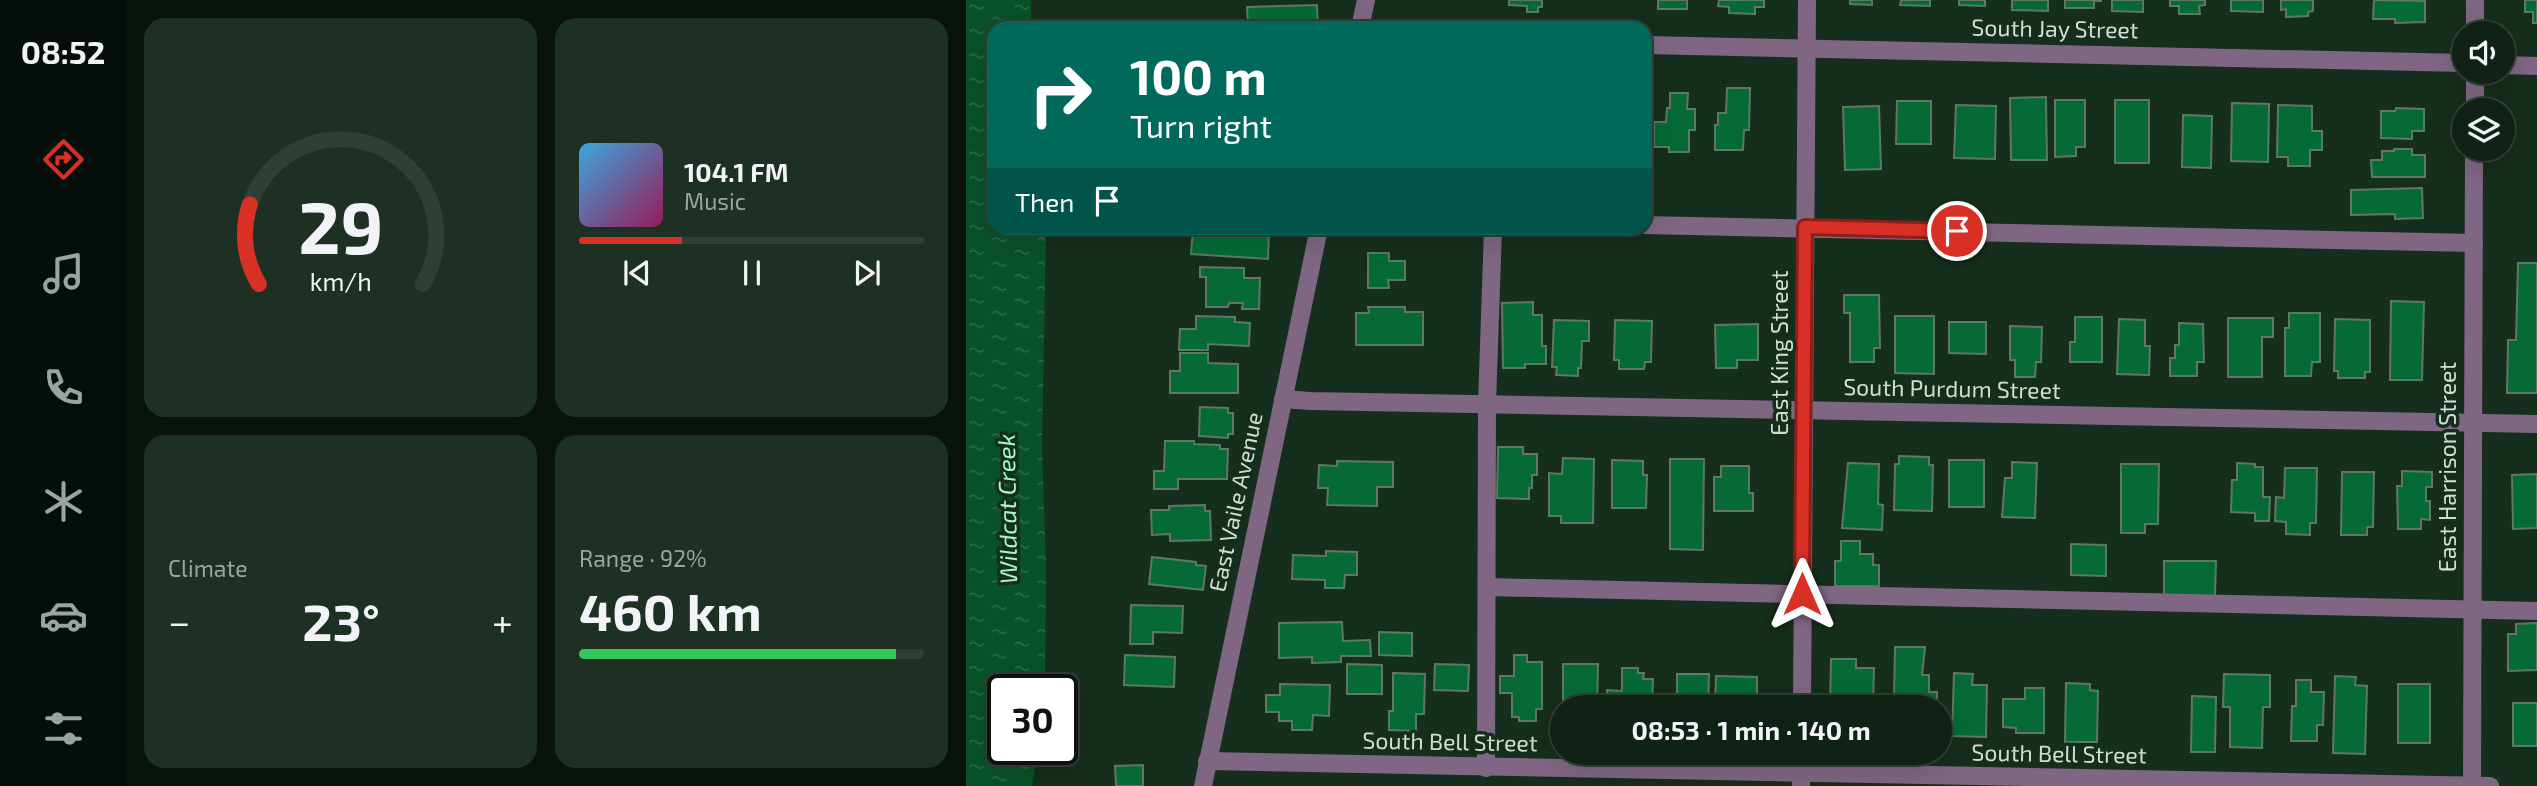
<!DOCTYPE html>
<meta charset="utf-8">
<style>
body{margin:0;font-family:"Exo 2",sans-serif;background:#1e2f23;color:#f1f3f6;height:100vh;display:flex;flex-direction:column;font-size:26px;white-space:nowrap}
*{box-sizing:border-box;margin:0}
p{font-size:23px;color:#9ca4a1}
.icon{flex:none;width:38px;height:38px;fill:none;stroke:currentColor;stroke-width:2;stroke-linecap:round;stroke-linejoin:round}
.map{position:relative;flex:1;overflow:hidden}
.side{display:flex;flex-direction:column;gap:18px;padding:18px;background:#09130c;width:840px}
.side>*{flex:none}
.banner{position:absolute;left:21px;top:21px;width:665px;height:214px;border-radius:21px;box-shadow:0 7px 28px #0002,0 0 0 2px #303f35;background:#00695c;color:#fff;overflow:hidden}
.fabs{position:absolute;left:1486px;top:21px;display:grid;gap:14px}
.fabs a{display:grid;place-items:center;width:63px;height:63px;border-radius:50%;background:#102216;box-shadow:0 7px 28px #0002,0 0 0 2px #303f35;font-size:35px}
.speed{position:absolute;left:21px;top:674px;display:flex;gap:14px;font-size:35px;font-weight:700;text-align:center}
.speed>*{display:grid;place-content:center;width:91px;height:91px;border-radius:50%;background:#102216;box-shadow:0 7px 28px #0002,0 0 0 2px #303f35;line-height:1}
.speed .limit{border:4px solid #111;border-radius:10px;background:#fff;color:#111}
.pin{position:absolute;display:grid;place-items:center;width:60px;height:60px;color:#fff;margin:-30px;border:4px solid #fff;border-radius:50%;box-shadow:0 2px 7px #0007}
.me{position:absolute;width:77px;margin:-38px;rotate:0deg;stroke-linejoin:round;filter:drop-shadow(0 0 5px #0008)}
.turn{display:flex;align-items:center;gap:24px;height:147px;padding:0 28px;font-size:32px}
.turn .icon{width:91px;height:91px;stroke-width:2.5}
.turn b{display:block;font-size:49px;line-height:60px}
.then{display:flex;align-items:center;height:66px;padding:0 28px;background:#0003;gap:14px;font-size:26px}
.big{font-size:52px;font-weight:700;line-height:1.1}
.side .tile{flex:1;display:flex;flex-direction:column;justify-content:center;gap:10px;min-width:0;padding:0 24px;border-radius:21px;background:#1e2f23}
.side .dial{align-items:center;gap:0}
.dial svg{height:182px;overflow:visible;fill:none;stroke:#303f35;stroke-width:7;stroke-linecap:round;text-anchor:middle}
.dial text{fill:#f1f3f6;stroke:none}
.song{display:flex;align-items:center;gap:21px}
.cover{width:84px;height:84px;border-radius:10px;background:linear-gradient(135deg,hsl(200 70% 55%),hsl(330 70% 35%))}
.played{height:7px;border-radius:4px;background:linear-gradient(90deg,#d93025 30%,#303f35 30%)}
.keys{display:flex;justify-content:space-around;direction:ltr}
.heat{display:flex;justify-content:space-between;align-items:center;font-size:38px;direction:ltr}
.charge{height:10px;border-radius:5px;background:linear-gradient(90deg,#34c759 92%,#303f35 0)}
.side .tiles{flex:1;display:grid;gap:18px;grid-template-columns:repeat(2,1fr)}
.trip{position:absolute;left:584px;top:695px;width:402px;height:70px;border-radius:35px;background:#102216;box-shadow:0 7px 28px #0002,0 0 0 2px #303f35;font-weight:700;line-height:70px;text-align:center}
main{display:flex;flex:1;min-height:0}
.tab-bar{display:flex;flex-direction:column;width:126px;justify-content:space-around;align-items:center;background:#060e09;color:#9ca4a1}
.tab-bar .icon{width:49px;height:49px}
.tab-bar .active{color:#d93025}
.tab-bar b{font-size:32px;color:#f1f3f6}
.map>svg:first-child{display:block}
.water{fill:url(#water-ripples)}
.building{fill:#056a36;stroke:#5e7864;stroke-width:2}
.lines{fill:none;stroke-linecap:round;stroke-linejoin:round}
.minor{stroke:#7f6683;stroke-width:18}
.route-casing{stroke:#8d1f18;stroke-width:18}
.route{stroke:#d93025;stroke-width:12}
.labels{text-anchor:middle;stroke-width:7;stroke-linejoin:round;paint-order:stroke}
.street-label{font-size:23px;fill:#d0dfd4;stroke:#162e1d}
.water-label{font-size:24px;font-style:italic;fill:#a5fabd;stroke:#162e1d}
</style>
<main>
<nav class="tab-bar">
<b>08:52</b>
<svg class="icon active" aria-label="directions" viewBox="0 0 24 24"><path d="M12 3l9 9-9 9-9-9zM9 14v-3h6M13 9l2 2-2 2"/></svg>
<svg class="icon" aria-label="music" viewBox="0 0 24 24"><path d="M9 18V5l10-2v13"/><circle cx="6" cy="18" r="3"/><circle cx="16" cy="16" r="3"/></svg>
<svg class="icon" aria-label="phone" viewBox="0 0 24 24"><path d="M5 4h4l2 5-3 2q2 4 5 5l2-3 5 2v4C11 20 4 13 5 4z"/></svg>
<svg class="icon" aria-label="climate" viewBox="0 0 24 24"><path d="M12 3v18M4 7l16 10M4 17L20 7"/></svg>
<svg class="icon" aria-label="car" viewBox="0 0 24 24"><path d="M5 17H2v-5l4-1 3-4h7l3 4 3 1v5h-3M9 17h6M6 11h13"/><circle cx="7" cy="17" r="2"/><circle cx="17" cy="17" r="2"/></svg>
<svg class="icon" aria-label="filters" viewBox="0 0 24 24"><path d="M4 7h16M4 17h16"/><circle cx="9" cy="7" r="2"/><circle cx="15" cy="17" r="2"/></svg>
</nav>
<section class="side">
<div class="tiles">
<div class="tile dial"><svg viewBox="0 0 100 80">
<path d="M14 69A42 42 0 1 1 86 69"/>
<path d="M14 69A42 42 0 0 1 10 34" stroke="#d93025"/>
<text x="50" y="56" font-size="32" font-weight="700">29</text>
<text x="50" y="72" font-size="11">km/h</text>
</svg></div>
<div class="tile">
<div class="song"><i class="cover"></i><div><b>104.1 FM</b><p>Music</p></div></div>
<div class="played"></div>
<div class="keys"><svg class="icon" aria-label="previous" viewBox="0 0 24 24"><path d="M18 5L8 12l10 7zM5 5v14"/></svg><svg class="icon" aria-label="pause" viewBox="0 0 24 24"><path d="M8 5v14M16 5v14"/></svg><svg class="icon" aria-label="next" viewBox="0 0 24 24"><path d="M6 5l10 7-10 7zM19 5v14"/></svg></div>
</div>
<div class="tile"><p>Climate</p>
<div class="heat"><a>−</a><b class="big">23°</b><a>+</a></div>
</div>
<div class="tile"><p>Range · 92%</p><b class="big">460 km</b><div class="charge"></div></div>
</div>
</section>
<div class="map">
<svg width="1571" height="786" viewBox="0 0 1571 786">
<defs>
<pattern id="water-ripples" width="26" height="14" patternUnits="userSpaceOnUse" patternTransform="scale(1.75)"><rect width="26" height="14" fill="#095129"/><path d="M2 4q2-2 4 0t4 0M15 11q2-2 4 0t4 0" fill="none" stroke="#2c6a47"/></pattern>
</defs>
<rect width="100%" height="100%" fill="#162e1d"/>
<path class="water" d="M0,0h65v28h-37v200h52l-4,220 4,119 -1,119v3l-42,1v59h35l-6,37h-66z"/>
<g class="building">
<path d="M543,0h33v7h-4v5h-11v-6l-18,-1z"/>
<rect x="692" y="0" width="29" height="9"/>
<path d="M753,0h45v7h-9v7l-26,-1v-6l-11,-1z"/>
<path d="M884,0h22v5l-22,-1z"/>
<path d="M935,0h29v6l-30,-1z"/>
<path d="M993,0h26v6l-26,-1z"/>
<path d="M1046,0h36v11l-36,-1z"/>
<path d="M1099,0h36v1h-7v7h-29z"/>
<path d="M1146,0h31v12l-31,-1z"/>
<path d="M1204,0h35v5l-6,1 1,8h-21v-8h-9z"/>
<path d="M1265,0h32v12l-32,-1z"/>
<path d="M1315,0h32v11l-5,1v4l-22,1v-8l-5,1z"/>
<path d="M1408,0l51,1v21l-30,1v-4h-22z"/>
<path d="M1559,0h12v23h-4v-11h-8z"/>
<path d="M351,5l1,23h-70l-1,-21z"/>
<path d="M761,88h23l-1,42h-5l-1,20h-28v-25h3v-12h8z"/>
<path d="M704,93h18l-1,16h8v21h-6v22h-20v-5h-15v-25h12l1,-14h3z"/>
<path d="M1080,97l1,63h-36l-1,-62z"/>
<path d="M1089,100h30v47h-9v9l-21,1z"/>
<rect x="1149" y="100" width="34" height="63"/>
<path d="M931,101h34v43h-35z"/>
<path d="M1266,103l37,1 -1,58 -37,-1z"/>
<path d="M990,105l40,1 -1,53 -41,-1z"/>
<path d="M1312,105l34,1v25h10v19h-12v16h-22v-9h-11z"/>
<path d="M913,106l2,63 -36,1 -2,-63z"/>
<path d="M1430,108l28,1v22h-12v8l-31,-1v-27h14z"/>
<path d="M1217,115l29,1 -1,52 -29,-1z"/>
<path d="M1428,149h18v6h13v22h-53l-1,-17h11v-9h12z"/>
<path d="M1456,188l1,30 -28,1v-5l-44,1v-25z"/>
<path d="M227,228l76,1 -1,30 -77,-5z"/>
<path d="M402,253h21v8h16v19h-17l1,8h-21z"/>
<path d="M1552,263h19v130h-30l1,-53h8z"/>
<path d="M234,267l44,1v10h16l-1,31h-17l1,-6h-14l-1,4h-22v-30h-6z"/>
<path d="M878,295h35l1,53h-6v14h-24v-49h-6z"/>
<path d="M1425,301l33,1 -2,78h-32z"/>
<path d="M567,302v13h9v31h4v18h-21v4h-22l-1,-65z"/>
<path d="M402,307h37v5h18v33h-67v-32h13z"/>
<path d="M1323,313h31v49h-8l-1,14h-26v-48h4z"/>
<path d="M230,316l39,1v5l15,1 -1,23 -41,-2v6h-29l1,-21h16z"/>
<path d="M929,316h39v58l-39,-1z"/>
<path d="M1109,317h27v45h-32v-20h5z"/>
<path d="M1262,318h45v19h-11v40h-34z"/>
<path d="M1153,319l26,1v26h5l-1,29 -32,-1z"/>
<path d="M1369,319l35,1v52h-5v6h-27v-7h-4z"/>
<path d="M588,320l35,1v20h-7l-1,27h-3v8l-22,-1 1,-8h-5z"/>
<path d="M649,320l37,1 -1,41h-6l-1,7h-25v-9h-5z"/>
<path d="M983,322h37v32l-37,-1z"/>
<path d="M1213,323l24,1 1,38h-7v14h-27v-18h5v-13h4z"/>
<path d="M792,324v36h-21v8h-21l-1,-43z"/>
<path d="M1044,326l32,1 -1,35h-5l-1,15h-20v-17h-5z"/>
<path d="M214,353h28v10l30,1v29h-68v-22h10z"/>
<path d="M234,407l28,1v5h5v21h-5v4l-29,-2z"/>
<path d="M199,441h29v3l26,1v4h8l-1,30h-49v10h-24v-18h10z"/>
<path d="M532,447h25v7h14v21h-5v13h-3v11l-32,-1z"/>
<path d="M933,456l30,1v8h4l-1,46 -38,-1 1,-46h4z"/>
<path d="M597,458l31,1 -1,64h-32v-7h-12v-43l13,1z"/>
<path d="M704,459h34l-1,91 -33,-1z"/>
<path d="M646,460l31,1v14h4l-1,33h-34z"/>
<rect x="983" y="460" width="35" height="47"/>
<path d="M371,461l56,1v25h-16v19l-50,-1 1,-17h-10l1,-23 18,1z"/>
<path d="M1046,462l25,1 -2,55 -33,-1 3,-39h7z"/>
<path d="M882,463l31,1 -1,40 5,1 -1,25 -40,-2z"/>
<path d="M1271,463l18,1v3h8v30h7l-1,24h-14v-8l-24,-1 1,-32h5z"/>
<path d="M1155,464h38l-1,60h-13v9h-24z"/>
<path d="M755,466h28v27h4v18h-39v-34h7z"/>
<path d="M1319,468h32l-1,55h-6v12l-24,-1v-12l-11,-1 1,-24 8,1z"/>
<path d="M1436,471l30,1v15h-6v14h4v19l-9,-1v10h-23l-1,-43h5z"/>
<path d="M1376,472h32l-1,55h-6v8h-26z"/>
<path d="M1571,474v54l-24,1 -1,-54z"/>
<path d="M239,505v6h5l1,29 -41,1v-7l-18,1 -1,-25h18v-4z"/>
<path d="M875,541h19v13h13v11h6v21h-44v-25h6z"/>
<path d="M1105,544l35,1v31l-35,-1z"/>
<path d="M360,551l31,1v23h-12l-1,13h-19v-8l-33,-1 1,-24 33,1z"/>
<path d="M186,557l44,5v3l10,1 -3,24 -54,-6z"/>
<path d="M1198,561h52l-1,35 -51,-1z"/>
<path d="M165,605l52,1 -1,27 -29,-1v12h-23z"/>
<path d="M376,622l1,19 27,-1 1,16h-30v6l-29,1v-6l-33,1v-35z"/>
<path d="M1571,623v47l-29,1v-37h8v-10z"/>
<path d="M413,632l33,1v23l-33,-1z"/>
<path d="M929,647h30l-3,28h7v17h8v15h-38v-11h-5z"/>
<path d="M159,655l50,2 -1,30 -50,-2z"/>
<path d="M548,655h13v7h15v47h-6v12h-17v-4h-7v-24h-12v-17h14z"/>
<path d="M865,659h25v9h18l-1,39h-43z"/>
<path d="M381,664l35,1v29h-35z"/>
<path d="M469,664l34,1 -1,26 -34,-1z"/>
<path d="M597,664h35l-1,43h-34z"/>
<path d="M656,668h16v5h6l-1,6h10l-1,28h-45v-17l15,1z"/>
<path d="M427,673l32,1 -1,40h-8v17l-27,-1v-19h4z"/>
<path d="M988,673l19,1 -1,11h15l-1,52 -34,-1z"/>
<path d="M711,674h32l-1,33h-31z"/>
<path d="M1258,674l46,1v32h-7l-1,41 -32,-1v-40h-7z"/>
<path d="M750,676l41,1v30h-42z"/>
<path d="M1369,676l21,1 -1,8 12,1 -2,68 -32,-1z"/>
<path d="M1330,680h15v12h13l-1,33h-6v16h-26l1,-35h4z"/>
<path d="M1100,683l24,1v6l8,1 -1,51h-32z"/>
<path d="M314,684l50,1 -1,31 -16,-1 -1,15h-20v-9h-13v-9h-13v-17h14z"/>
<rect x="1432" y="684" width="32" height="59"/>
<path d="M1059,688h19v45h-28v-5l-13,-1v-28h22z"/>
<path d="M1226,696l24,1 -1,55h-24z"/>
<rect x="1547" y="703" width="24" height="43"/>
<path d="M177,765v21h-27l-1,-20z"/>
</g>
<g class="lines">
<g class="minor">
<path d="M394,28l6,-28"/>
<path d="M1509,33v-33"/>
<path d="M679,45l819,18"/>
<path d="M1536,65l35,1"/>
<path d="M1509,110v-38"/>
<path d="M679,225l829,18"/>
<path d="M317,399l27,2 1227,23"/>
<path d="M521,587l1050,24"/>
<path d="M836,707l5,-707"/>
<path d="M241,761l1283,25"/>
<path d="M520,768l1,-364 6,-176"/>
<path d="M237,786l116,-558"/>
<path d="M835,786v-34"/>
<path d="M1506,786l2,-637"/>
</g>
</g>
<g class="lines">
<g class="route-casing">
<path id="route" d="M836,594l3,-367 152,4"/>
</g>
<use href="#route" class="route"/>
</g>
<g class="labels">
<g class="street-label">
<text transform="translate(1089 29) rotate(1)" y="8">South Jay Street</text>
<text transform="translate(814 353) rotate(-90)" y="8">East King Street</text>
<text transform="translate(986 389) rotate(1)" y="8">South Purdum Street</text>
<text transform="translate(1482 467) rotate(-90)" y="8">East Harrison Street</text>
<text transform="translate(270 502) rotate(-78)" y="8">East Vaile Avenue</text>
<text transform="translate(484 742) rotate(1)" y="8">South Bell Street</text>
<text transform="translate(1093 754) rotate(1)" y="8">South Bell Street</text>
</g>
<g class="water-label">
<text transform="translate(42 509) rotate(-91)" y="8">Wildcat Creek</text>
</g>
</g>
</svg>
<div class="fabs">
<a><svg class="icon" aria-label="sound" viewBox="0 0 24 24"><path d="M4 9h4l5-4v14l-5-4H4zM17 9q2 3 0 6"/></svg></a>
<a><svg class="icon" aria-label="layers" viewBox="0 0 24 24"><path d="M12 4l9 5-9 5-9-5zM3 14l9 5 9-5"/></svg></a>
</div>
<div class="speed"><div class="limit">30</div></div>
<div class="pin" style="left:991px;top:231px;background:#d93025"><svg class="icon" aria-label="arrive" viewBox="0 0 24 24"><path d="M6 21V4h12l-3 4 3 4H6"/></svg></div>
<svg class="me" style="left:836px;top:594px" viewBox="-20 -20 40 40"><path d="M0-17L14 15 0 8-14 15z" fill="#d93025" stroke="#fff" stroke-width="4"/></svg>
<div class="trip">08:53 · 1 min · 140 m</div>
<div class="banner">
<div class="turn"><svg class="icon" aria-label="right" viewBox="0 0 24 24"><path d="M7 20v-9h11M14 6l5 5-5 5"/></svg><div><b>100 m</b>Turn right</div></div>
<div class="then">Then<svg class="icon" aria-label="arrive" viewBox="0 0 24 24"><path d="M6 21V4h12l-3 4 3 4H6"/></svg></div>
</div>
</div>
</main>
